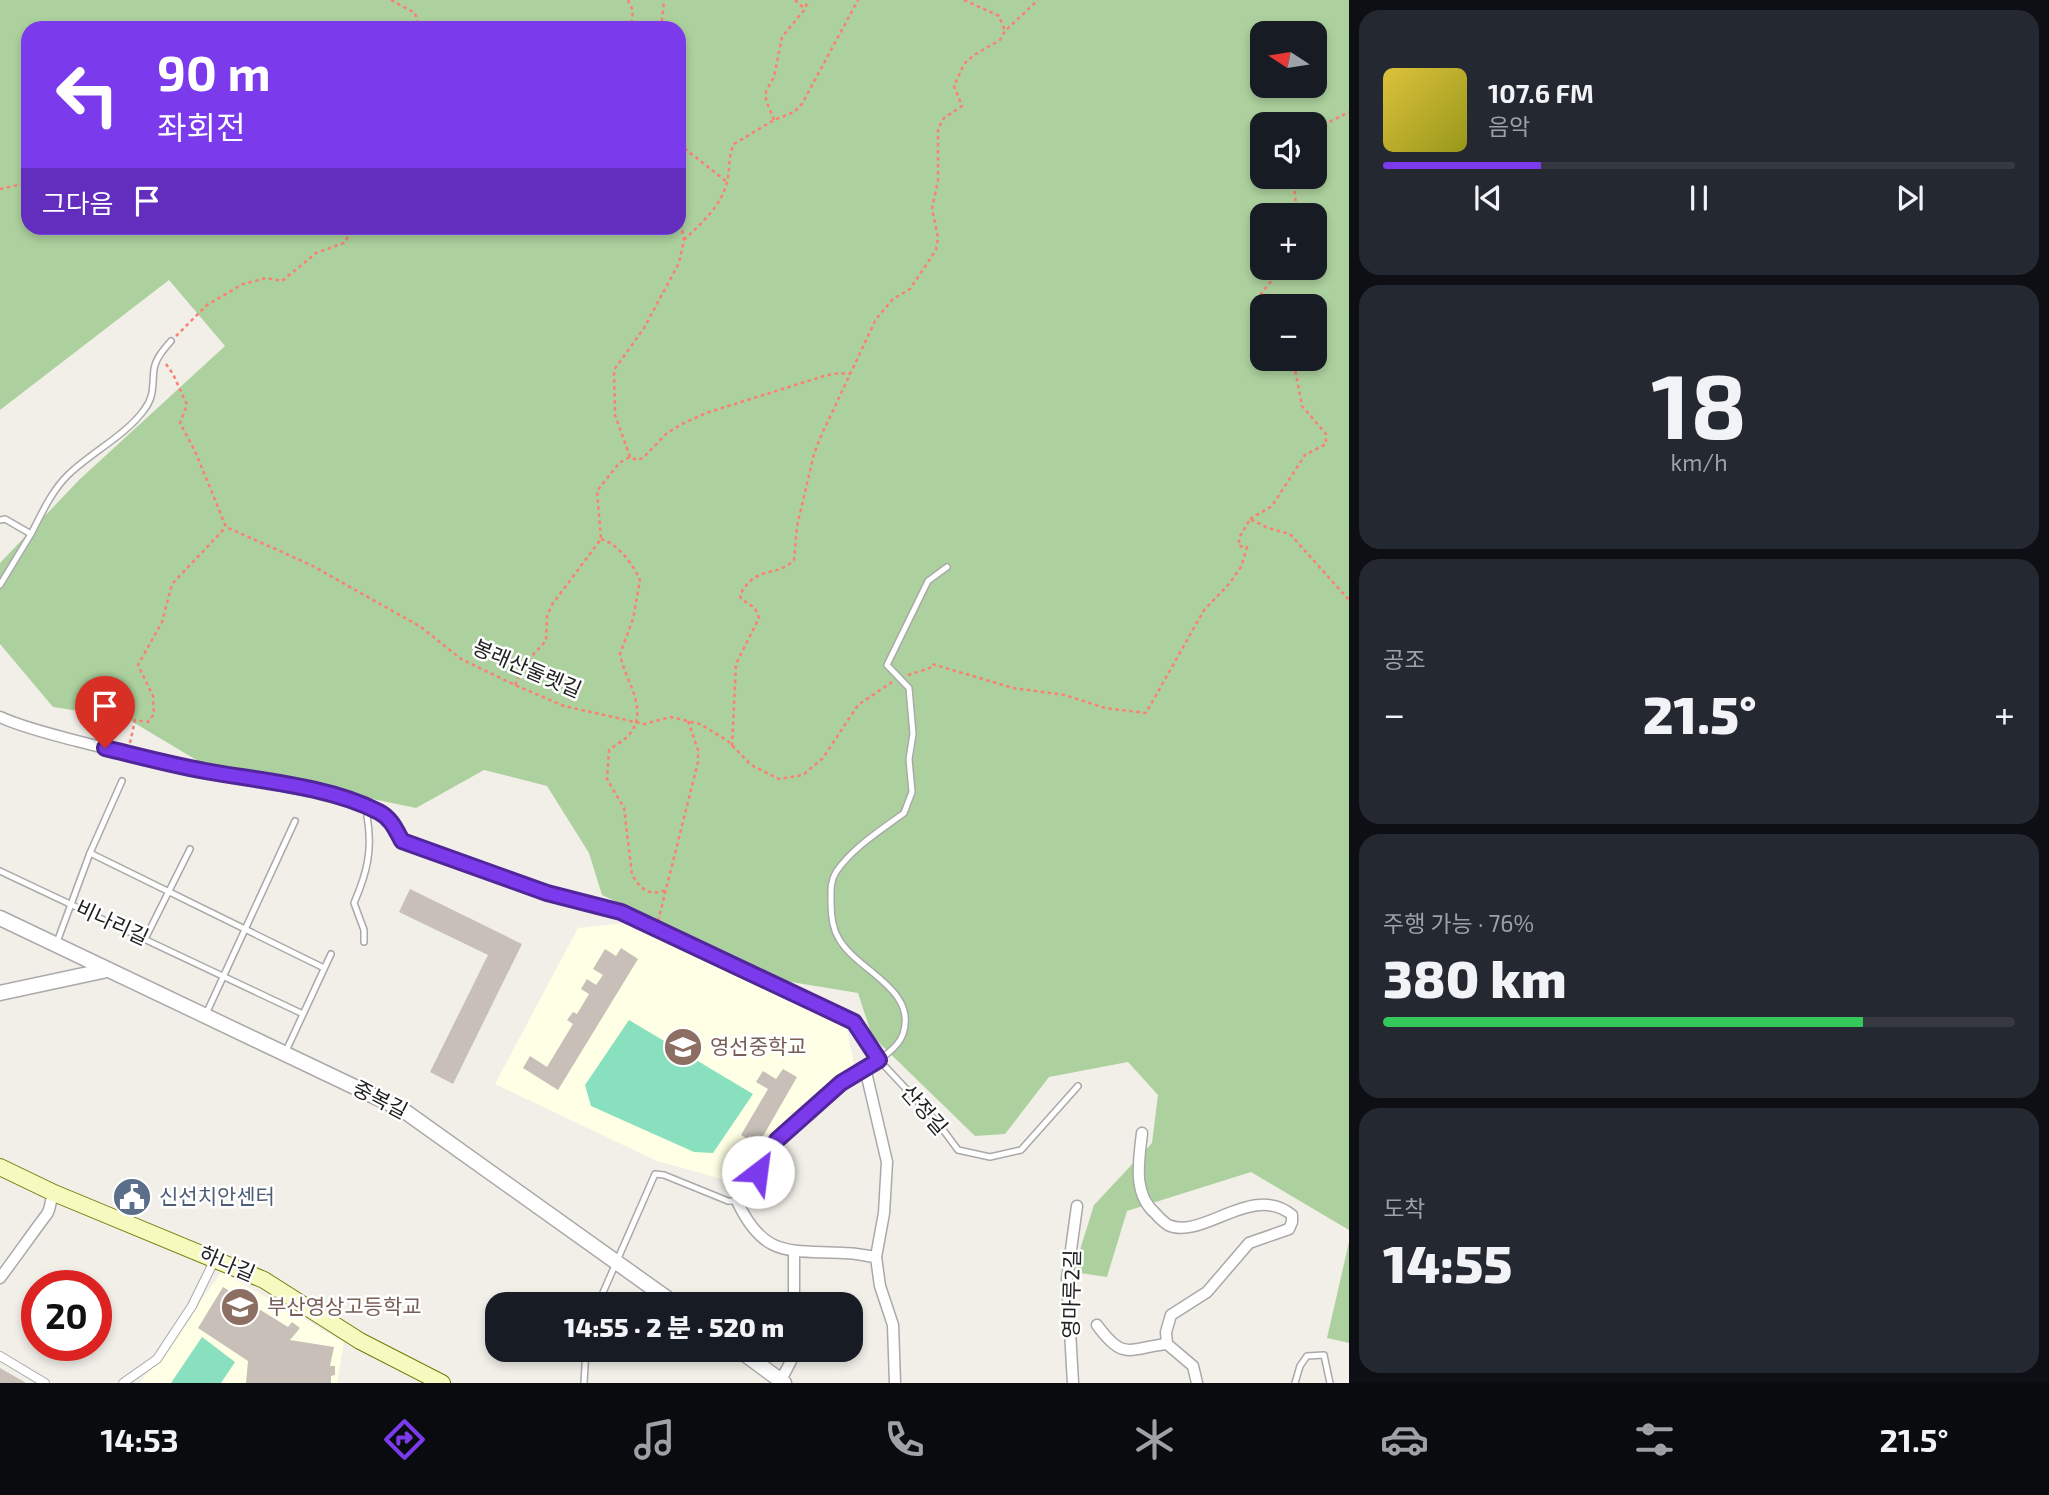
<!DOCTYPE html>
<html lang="ko">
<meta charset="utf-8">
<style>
body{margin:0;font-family:"Exo 2","Noto Sans KR",sans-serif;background:#242831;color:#f1f3f6;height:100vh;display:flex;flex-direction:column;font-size:26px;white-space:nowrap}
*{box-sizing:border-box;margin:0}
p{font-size:23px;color:#9ea1a6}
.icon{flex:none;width:38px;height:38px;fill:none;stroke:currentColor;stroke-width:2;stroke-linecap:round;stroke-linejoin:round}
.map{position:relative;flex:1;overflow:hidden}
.sheet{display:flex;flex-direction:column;gap:10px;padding:10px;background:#0d0f14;width:700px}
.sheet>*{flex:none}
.top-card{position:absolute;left:21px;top:21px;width:665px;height:214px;border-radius:21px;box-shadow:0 4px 10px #0003;background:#7c3aed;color:#fff;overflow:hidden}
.needle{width:46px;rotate:282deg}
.fabs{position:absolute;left:1250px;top:21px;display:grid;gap:14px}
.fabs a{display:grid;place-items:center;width:77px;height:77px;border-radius:14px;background:#171b24;box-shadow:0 4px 10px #0003;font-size:35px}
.speed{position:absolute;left:21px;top:1270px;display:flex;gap:14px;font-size:35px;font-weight:700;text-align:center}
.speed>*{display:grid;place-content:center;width:91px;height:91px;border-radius:50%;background:#171b24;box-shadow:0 4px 10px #0003;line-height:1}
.speed .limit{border:10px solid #d22;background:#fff;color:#111}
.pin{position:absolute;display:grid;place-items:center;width:60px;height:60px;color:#fff;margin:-72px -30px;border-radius:50% 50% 50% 0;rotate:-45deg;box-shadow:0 0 7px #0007}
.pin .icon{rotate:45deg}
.me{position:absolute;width:77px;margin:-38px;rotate:30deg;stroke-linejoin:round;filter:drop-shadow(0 0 5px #0008)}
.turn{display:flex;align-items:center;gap:24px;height:147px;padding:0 21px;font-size:32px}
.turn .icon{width:91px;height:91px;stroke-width:2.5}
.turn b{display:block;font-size:49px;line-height:60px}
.then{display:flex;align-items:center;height:66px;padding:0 21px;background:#0003;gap:14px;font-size:26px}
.big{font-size:52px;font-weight:800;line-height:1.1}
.sheet .tile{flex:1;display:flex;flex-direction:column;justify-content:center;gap:10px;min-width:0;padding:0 24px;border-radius:21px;background:#242831}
.sheet .dial{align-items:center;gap:0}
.dial b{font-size:91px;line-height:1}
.song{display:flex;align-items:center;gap:21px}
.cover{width:84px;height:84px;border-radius:10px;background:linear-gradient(135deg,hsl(50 70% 55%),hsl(60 70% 35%))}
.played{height:7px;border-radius:4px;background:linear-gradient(90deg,#7c3aed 25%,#363941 25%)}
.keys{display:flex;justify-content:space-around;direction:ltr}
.heat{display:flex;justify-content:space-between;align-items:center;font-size:38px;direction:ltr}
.charge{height:10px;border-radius:5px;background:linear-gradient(90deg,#34c759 76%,#363941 0)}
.trip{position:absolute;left:485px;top:1292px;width:378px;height:70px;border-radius:21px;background:#171b24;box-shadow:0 4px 10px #0003;font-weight:800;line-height:70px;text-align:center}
.dock{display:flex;height:112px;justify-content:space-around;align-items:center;background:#090b0e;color:#9ea1a6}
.dock .icon{width:49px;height:49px}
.dock .active{color:#7c3aed}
.dock b{font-size:32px;color:#f1f3f6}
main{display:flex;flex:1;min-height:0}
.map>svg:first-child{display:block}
.education{fill:#ffffe5}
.forest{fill:#add19e;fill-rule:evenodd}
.pitch{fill:#88e0be}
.building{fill:#c7bfb8}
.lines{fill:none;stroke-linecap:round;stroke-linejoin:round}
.service-casing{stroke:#a9a9a9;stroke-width:8}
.pedestrian-casing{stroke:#a9a9a9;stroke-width:10}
.minor-casing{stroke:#a9a9a9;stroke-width:13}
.tertiary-casing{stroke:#a9a9a9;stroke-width:17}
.secondary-casing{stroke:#707d05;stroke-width:18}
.path{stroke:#fa8072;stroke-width:2.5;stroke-dasharray:3.5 3.5;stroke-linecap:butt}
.service{stroke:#fff;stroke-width:5}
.pedestrian{stroke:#fff;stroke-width:8}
.minor{stroke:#fff;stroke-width:10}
.tertiary{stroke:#fff;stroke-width:14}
.secondary{stroke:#f7fabf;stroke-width:16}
.route-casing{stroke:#51269a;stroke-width:18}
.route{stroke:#7c3aed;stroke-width:12}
.labels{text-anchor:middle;stroke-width:5;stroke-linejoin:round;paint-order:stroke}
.street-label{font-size:21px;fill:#222;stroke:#fff}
.education-label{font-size:21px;fill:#785e54;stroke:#fff;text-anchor:start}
.service-label{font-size:21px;fill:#4e5e75;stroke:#fff;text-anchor:start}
</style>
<main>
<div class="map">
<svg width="1349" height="1383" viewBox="0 0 1349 1383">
<rect width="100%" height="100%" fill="#f2efe9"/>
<g class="education">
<path d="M624,923l222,102 9,45 -78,64 -33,51 -87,-24 -162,-77 83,-156z"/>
<path d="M222,1272l122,70 -7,41h-197z"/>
</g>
<g class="forest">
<path d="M0,0h1349v1230l-98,-58 -124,39 -20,66 -34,-5 21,-67 58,-62 6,-48 -30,-33 -79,15 -44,57 -30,2 -103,-100 -14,-43 -73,-12 -183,-86 -13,-42 -42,-67 -63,-16 -68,38 -96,-20 -100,-14 -94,-56 -73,-11 -53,-63v-81l79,-83 146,-134 -56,-66 -169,130zM28,28h651v200h-651zM1262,33h52v53h-52zM1262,124h52v53h-52zM1262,215h52v53h-52zM1262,306h52v53h-52z"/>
<path d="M1349,1242v101l-22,-5z"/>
</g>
<g class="pitch">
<path d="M629,1020l124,74 -40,59 -19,-1 -103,-46 -6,-21z"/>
<path d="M202,1337l33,25 -14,21h-50z"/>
</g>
<g class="building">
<path d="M410,889l112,55 -69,140 -23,-12 58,-117 -89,-43z"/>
<path d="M621,948l17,11 -80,131 -35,-22 7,-12 17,11 26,-43 -6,-4 6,-8 4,2 12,-20 -8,-5 6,-10 9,6 7,-10 -10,-6 12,-20 11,7z"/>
<path d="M783,1069l14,8 -39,68 -17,-10 27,-46 -12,-7 7,-11 13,8z"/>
<path d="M223,1287l65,40 4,-5 8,6 -10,12 44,7 -4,19h5v9l-4,1v7h-85l2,-22 -50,-33z"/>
<path d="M0,1368l26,15h-26z"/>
</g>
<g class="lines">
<g class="service-casing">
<g id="service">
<path d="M0,520l5,-1 26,15 -31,51"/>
<path d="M31,534c11,-21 21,-44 38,-60 23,-22 57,-39 75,-64 11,-14 8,-25 10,-41 2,-11 10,-20 17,-28"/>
<path d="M90,853l234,115"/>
<path d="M0,871l303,143"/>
<path d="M145,939l45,-90"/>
<path d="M57,942l33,-89 32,-72"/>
<path d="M364,942v-12l-10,-27c13,-30 19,-53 13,-87l12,-4 10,7 13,22 145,52 74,19 233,110 25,38 59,63 20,27 32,7 31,-7 57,-64"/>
<path d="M206,1014l89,-193"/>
<path d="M286,1051l45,-97"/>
<path d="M598,1304l57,-130 9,1 64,26h9c18,-17 25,-43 41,-62 13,-15 47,-44 64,-56 17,-13 54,-28 61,-49 15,-45 -46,-63 -64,-95 -7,-11 -8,-24 -8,-36 0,-12 -1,-21 5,-31 16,-24 45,-42 68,-59l8,-21 -3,-33 4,-25 -4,-46 -22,-23 41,-84 19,-14"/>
<path d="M584,1383l2,-34"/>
<path d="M1295,1383l5,-17 7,-10 17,-1 6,28"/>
</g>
</g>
<g class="pedestrian-casing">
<g id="pedestrian">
<path d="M0,1356l45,27"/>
<path d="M123,1383l34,-24 35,-53 23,-47"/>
</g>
</g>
<g class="minor-casing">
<g id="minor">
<path d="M0,717c24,11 51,17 77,24 39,10 80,20 120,28 61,14 123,20 182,43"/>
<path d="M865,1068l22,94 -3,51 -8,44 4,29 13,39 2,58"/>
<path d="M1142,1133c-3,28 -10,61 14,81 3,4 8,8 12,11 34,16 84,-43 124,-10v7l-3,7 -40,14 -42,49 -36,23 -5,17 1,12"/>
<path d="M737,1201c27,58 53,49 107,52 11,0 22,3 32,4"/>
<path d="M794,1251v53"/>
<path d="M0,1278c16,-21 31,-43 47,-64 4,-6 3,-15 7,-21"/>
<path d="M1097,1325c27,37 32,23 70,19l26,22 4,17"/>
<path d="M781,1380l10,-19 2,-12"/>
<path d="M1073,1383l-6,-104 10,-73"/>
</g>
</g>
<g class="tertiary-casing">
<g id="tertiary">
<path d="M0,918l403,192 272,194"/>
<path d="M0,993l107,-23"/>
<path d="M738,1349l46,34"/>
</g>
</g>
<g class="secondary-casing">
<path id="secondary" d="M0,1167l54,26 210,87 96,61 82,42"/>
</g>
<g class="path">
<path d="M391,0l24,13 4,15"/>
<path d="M628,0l5,11 -2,17"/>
<path d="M795,0l10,9"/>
<path d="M964,0l35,16 6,15"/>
<path d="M661,28l3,-28"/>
<path d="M774,120l-8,-20v-9l8,-14 8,-40 23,-28 3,-9"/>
<path d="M1314,136l17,-15 18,-9"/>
<path d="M679,144l48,38"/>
<path d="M679,164l2,-18"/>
<path d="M1293,177l4,38"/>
<path d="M0,189l28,-6"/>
<path d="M684,240c17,-17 37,-33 43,-58 3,-12 1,-26 7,-38l40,-24 20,-8 8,-8 56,-104"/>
<path d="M1262,314l-5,-8 3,-11 22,-27"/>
<path d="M176,336l31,-31 36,-21 23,-6 16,3 34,-28 28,-10 10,-15"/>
<path d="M166,364l7,10 14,31 -7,18 15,28 31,76 85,38 110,62 40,32 54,26 49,21 80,18 27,-7 29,7 28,17 23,24 28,14 24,-4 20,-17 35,-53 34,-23"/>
<path d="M630,457l-15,-42 -1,-45 30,-42 35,-65 5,-23 -5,-26"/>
<path d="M1250,519l22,-13 33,-51 21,-11v-10l-24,-28 -9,-47"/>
<path d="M601,539c17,5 32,25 39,41l-7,39 -13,35c4,26 32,57 7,83 -5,5 -12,8 -18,13l-2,29 17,29 8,67c9,14 17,22 34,15"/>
<path d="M908,675l22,-7 2,-4 81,24 52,7 40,13 41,5 58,-103 25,-26 12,-17 6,-20 -8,-1v-8l11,-19 18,9 22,6 59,66"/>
<path d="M515,685l11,-23 20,-21 1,-24 4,-11 50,-67 -4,-48 22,-28 11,-6 7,3 6,-2 24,-25 15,-9 24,-11 118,-37 15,-3 11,1"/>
<path d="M130,743l5,-23 13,2 6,-8 -1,-18 -15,-31 24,-43 10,-38 54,-57"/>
<path d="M732,746l4,-82 23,-46 -4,-10 -14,-9 -1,-4c16,-31 37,-17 54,-35l3,-34 17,-72 6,-16 56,-119 17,-20 17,-10 26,-39 2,-13 -6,-28 6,-29v-51l6,-11 18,-12 -8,-20 10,-22 10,-9 26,-15 5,-9 33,-31"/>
<path d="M658,921l40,-159v-12l-10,-29"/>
</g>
<use href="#service" class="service"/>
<use href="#pedestrian" class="pedestrian"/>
<use href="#minor" class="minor"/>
<use href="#tertiary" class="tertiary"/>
<use href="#secondary" class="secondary"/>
</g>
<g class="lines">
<g class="route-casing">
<path id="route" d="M105,748c33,8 67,17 100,23 55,10 124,15 174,41 12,6 17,18 23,29l145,52 74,19 233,110 25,38 -38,23 -64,57 -19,32"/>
</g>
<use href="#route" class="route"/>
</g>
<defs>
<g id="school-disc" transform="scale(2.0125)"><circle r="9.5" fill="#8d6e63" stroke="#fff"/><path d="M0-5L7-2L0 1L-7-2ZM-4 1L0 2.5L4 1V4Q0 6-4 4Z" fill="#fff"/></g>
<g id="civic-disc" transform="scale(2.0125)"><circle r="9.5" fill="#5c6f8a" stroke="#fff"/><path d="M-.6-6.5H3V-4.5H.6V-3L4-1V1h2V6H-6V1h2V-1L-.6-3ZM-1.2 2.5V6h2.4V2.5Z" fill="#fff"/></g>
</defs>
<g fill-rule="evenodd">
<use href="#school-disc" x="683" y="1047"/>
<use href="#civic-disc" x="132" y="1197"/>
<use href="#school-disc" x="240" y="1307"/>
</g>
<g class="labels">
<g class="street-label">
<text transform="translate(527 669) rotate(23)" y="7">봉래산둘렛길</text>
<text transform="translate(112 923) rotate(25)" y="7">비나리길</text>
<text transform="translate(380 1100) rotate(27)" y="7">중복길</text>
<text transform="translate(924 1110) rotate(49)" y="7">산정길</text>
<text transform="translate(227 1264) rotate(23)" y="7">하나길</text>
<text transform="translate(1072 1294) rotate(-89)" y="7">영마루2길</text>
</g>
<g class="education-label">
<text x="710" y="1054">영선중학교</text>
<text x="267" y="1314">부산영상고등학교</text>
</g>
<g class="service-label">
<text x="159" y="1204">신선치안센터</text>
</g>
</g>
</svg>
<div class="fabs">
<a><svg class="needle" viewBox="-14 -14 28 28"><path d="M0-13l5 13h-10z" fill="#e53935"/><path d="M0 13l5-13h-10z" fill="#9ea1a6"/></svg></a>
<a><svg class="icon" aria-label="sound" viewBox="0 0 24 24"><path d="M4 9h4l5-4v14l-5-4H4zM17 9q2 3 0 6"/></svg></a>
<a>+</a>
<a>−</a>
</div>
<div class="speed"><div class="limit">20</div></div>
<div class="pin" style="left:105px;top:748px;background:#d93025"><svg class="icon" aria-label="arrive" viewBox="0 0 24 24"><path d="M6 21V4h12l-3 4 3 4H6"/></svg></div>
<svg class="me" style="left:758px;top:1172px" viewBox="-20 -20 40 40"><circle r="19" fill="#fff"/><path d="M0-13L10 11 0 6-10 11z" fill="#7c3aed"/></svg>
<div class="trip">14:55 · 2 분 · 520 m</div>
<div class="top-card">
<div class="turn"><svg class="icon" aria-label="left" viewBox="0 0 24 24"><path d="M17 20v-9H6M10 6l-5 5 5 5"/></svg><div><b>90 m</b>좌회전</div></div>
<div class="then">그다음<svg class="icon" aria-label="arrive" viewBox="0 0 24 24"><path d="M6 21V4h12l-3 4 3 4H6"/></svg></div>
</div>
</div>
<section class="sheet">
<div class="tile">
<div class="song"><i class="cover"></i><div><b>107.6 FM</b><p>음악</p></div></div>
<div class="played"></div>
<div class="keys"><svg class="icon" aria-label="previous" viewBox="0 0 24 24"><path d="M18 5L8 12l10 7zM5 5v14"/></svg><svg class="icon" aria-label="pause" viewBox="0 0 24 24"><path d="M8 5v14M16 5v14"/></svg><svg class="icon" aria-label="next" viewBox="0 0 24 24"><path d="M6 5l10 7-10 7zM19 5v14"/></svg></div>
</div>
<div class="tile dial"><b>18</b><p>km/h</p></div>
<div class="tile"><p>공조</p>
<div class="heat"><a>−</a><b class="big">21.5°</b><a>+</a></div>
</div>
<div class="tile"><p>주행 가능 · 76%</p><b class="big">380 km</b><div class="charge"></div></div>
<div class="tile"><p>도착</p><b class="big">14:55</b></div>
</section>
</main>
<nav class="dock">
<b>14:53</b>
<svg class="icon active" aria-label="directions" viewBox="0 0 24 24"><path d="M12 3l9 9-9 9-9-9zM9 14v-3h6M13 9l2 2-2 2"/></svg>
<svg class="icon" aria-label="music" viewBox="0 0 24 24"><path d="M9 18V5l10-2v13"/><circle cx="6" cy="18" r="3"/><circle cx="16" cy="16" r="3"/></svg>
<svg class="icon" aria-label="phone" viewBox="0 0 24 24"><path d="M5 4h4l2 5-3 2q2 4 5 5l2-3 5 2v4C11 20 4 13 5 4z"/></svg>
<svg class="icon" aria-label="climate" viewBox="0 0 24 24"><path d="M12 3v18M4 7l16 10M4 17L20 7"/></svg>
<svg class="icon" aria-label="car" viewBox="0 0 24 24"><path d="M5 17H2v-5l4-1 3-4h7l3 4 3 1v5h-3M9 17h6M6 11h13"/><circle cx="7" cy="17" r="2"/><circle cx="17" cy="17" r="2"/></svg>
<svg class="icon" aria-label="filters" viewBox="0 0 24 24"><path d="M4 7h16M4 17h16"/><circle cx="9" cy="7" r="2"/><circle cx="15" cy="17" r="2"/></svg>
<b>21.5°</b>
</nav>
